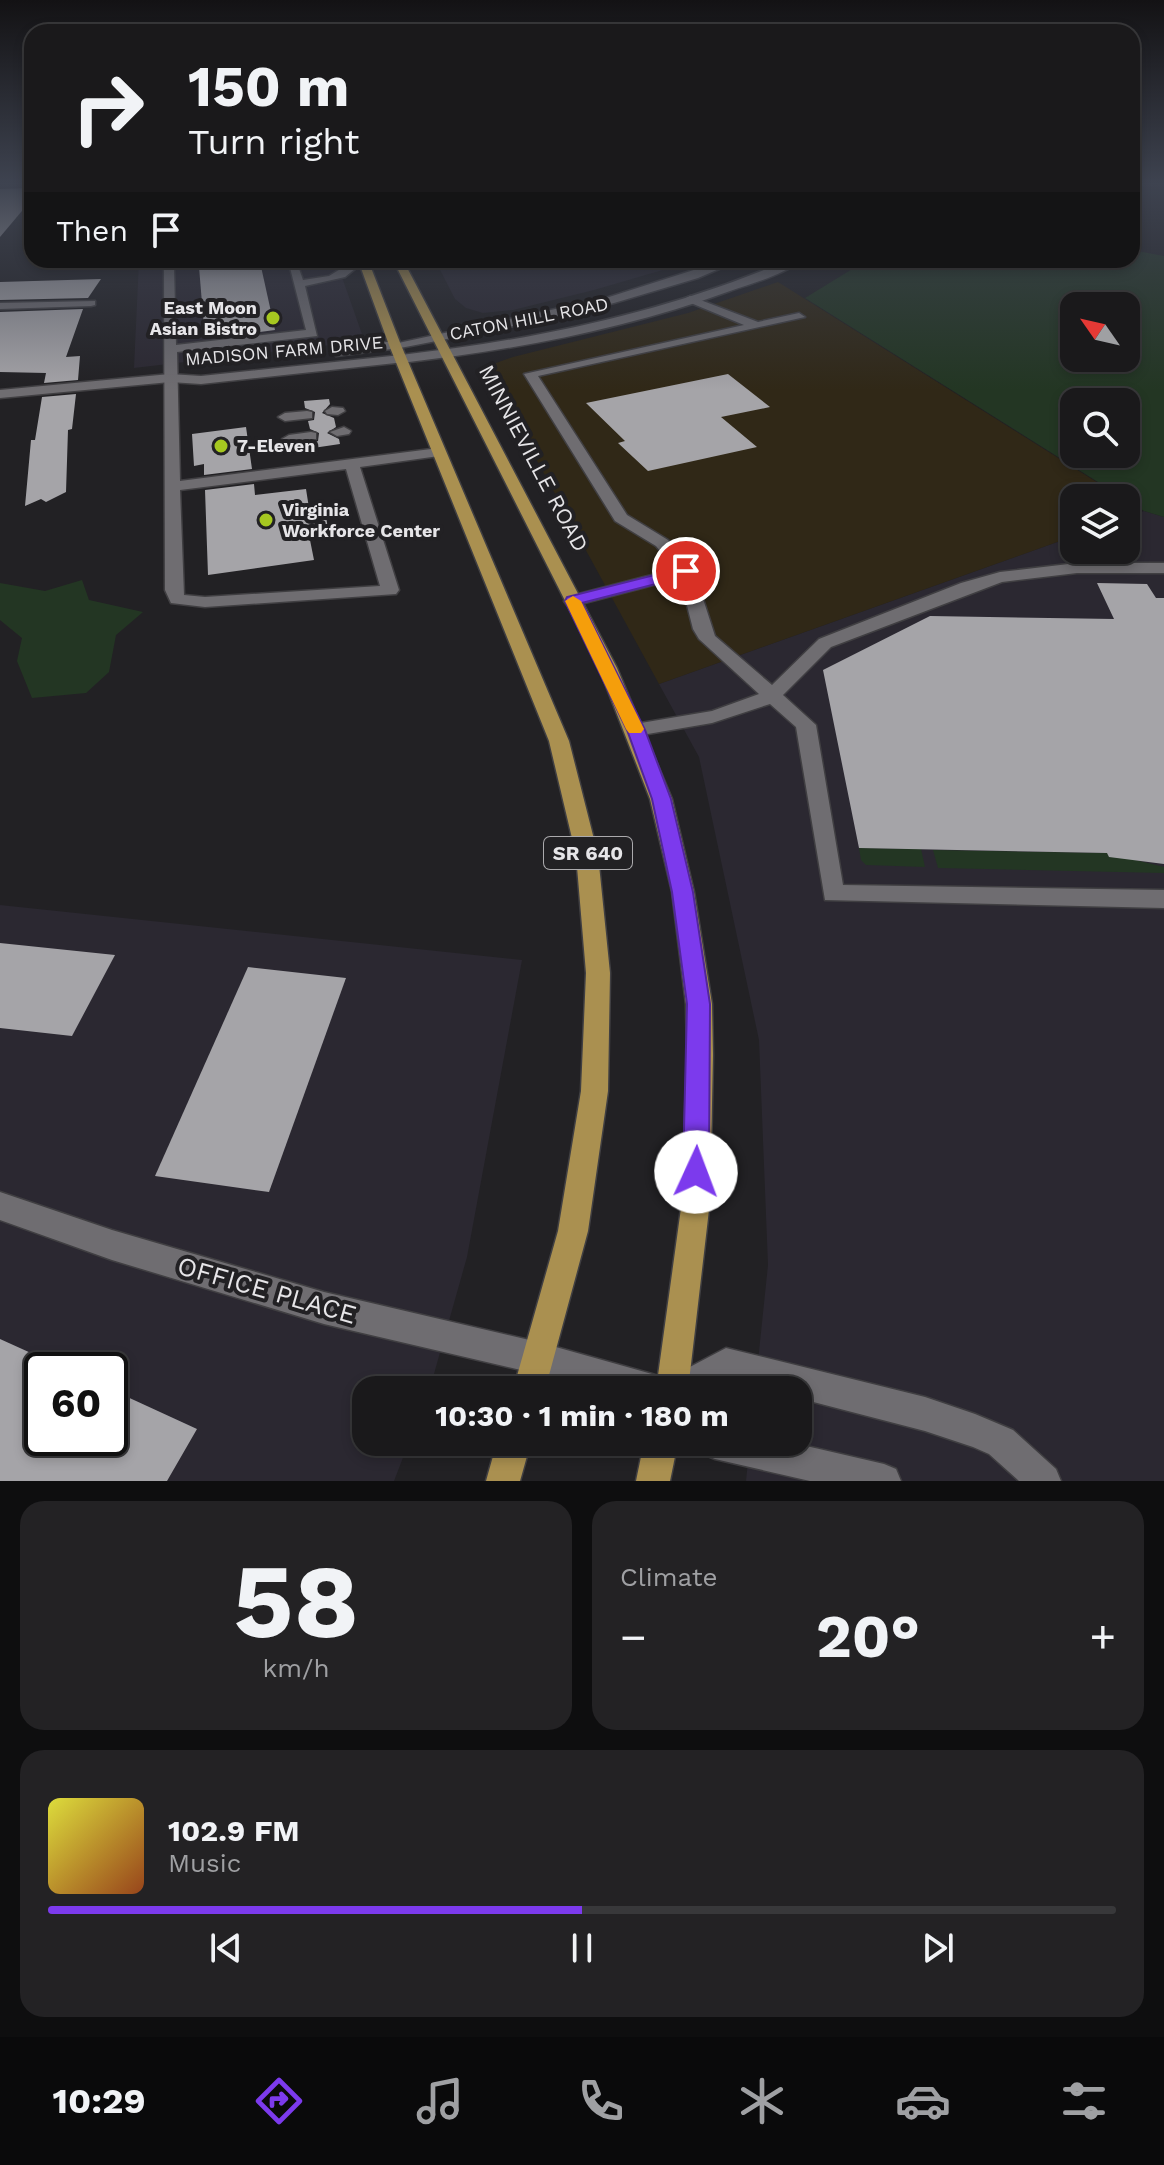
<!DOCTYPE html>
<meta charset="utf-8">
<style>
body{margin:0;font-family:"Work Sans",sans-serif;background:#232224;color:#f1f3f6;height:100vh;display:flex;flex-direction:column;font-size:30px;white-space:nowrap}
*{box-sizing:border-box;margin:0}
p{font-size:26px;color:#9fa0a3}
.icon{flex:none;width:44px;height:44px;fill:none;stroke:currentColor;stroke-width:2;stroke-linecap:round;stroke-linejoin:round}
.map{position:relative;height:1481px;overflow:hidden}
.side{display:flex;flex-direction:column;gap:20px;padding:20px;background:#0e0e0f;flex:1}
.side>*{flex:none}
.banner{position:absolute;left:24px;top:24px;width:1116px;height:244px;border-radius:24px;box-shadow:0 4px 12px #0003,0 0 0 2px #38383a;background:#1a191b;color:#f1f3f6;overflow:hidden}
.needle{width:52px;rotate:304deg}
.controls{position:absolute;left:1060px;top:292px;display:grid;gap:16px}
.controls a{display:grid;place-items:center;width:80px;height:80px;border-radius:16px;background:#1a191b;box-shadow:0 4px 12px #0003,0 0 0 2px #38383a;font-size:40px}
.speed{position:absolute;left:24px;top:1352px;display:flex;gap:16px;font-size:40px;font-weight:700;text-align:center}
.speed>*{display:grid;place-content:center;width:104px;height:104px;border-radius:50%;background:#1a191b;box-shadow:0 4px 12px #0003,0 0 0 2px #38383a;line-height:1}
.speed .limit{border:4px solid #111;border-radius:12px;background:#fff;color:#111}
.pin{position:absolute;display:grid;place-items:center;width:68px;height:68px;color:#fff;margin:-34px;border:4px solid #fff;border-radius:50%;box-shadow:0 2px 8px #0007}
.me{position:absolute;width:88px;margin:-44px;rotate:2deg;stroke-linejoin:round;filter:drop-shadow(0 0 6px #0008)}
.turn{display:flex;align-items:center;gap:28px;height:168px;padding:0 32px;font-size:36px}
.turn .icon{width:104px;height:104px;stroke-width:2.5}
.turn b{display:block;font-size:56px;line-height:68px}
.then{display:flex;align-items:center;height:76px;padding:0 32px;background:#0003;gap:16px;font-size:30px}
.big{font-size:60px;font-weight:700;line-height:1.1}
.side .widget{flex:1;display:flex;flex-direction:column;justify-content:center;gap:12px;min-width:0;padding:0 28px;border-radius:24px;background:#232224}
.side .dial{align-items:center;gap:0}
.dial b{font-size:104px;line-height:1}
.song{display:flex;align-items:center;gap:24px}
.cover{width:96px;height:96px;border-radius:12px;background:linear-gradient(135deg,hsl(60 70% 55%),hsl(20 70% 35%))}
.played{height:8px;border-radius:4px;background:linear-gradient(90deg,#7c3aed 50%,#38383a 50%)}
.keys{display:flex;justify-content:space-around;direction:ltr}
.heat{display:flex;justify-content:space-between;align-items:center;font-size:44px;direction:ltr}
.side .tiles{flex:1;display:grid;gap:20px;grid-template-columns:1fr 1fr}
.widget:last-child{grid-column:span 2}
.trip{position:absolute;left:352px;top:1376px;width:460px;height:80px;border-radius:24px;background:#1a191b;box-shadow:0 4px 12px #0003,0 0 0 2px #38383a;font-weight:700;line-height:80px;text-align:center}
.tab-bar{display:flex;height:128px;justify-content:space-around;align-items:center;background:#0a0a0b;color:#9fa0a3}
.tab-bar .icon{width:56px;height:56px}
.tab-bar .active{color:#7c3aed}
.tab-bar b{font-size:36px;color:#f1f3f6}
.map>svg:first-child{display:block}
.built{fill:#2b2831;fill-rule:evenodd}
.education{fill:#302817}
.green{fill:#233623;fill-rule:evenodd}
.building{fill:#a5a4a8}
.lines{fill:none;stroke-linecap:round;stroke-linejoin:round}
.lane-casing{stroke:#403f42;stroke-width:3}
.street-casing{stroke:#403f42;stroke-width:3}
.secondary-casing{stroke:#403f42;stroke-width:3}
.primary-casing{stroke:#403f42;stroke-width:3}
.lane{fill:#6f6d71;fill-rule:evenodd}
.street{fill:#6f6d71;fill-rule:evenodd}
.secondary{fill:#6f6d71;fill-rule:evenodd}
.primary{fill:#aa9050;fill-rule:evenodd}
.route{fill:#7c3aed;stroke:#51269a;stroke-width:2}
.slow{fill:#f59e0b}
.poi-dot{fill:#a6c820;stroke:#222124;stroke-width:3}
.labels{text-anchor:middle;stroke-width:8;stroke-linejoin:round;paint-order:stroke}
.far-poi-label{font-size:18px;font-weight:bold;fill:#e6e5e8;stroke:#222124;text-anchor:start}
.far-street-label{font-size:18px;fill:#e6e5e8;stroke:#222124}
.shield{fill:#222124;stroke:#abaaad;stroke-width:2}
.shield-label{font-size:20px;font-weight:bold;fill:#e6e5e8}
.street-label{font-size:22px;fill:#e6e5e8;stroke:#222124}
.near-street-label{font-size:26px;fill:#e6e5e8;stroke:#222124}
</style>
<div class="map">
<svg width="1164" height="1481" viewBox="0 0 1164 1481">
<rect width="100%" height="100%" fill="#222124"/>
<g class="built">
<path d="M139,260h197l27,77 -15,6 -214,25z"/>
<path d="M435,260h262l-103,30 -81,20 -30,3 -17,-5 -11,-9z"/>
<path d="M1144,511l20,6v964h-418l4,-39h48v-52h-43l13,-125 -9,-225 -60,-283 -40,-73 415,-148v14h52v-32z"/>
<path d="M0,905l522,55 -55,297 -37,131 -64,2v52h43l-15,39h-394zM42,1370h68v68h-68z"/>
</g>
<path class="education" d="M778,282l344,216h-48v38l-415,148 -171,-313 8,-8 17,-6 175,-44z"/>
<g class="green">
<path d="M1132,250l32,6v261l-20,-6 -339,-213 62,-38h265zM1074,306h52v52h-52zM1074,402h52v52h-52z"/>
<path d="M82,580l7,20 54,12 -27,23 -7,37 -23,21 -54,5 -15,-37 5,-23 -22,-18v-37l45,8z"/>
<path d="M859,848l62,1 4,18 -59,-2 -5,-5z"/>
<path d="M933,850l174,3 57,14v6l-226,-5z"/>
</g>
<g class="building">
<path d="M32,188v11l-32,38v-48z"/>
<path d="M260,262l15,68 -70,9 -6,-72z"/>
<path d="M101,279l-13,19 -88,2v-18z"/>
<path d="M83,309l-17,48 14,-1 -2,24 -34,3 2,-10 -46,-1v-60z"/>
<path d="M728,374l42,33 -49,10 36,30 -109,24 -30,-28 7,-2 -39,-38z"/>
<path d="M76,394l-4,35 -4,1 -2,62 -20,10 -5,-3 -16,7 6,-66h4l7,-43z"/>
<path d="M329,399l1,5 -8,9 12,5 2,9 -9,6 12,6 1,5 -27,4 -1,-5 6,-2 1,-8 -9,-4 -2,-8 6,-1 1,-8 -10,-4 -1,-7z"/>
<path d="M246,427l6,42 -48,6v-11l-10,2 -2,-32z"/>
<path d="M254,484l1,11 51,-6 3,19 15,-2 5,27 -20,2 5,25 -106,15 -3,-85z"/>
<path d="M1097,583l50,1 9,14h8v266l-55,-7 -2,-4 -248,-5 -36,-178 107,-54 184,3z"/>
<path d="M0,943l115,12 -43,81 -72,-8z"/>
<path d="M248,967l98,11 -77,214 -114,-16z"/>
<path d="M0,1339l42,19v80h68v-49l87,40 -30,52h-167z"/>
</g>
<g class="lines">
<g class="lane-casing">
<g id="lane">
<path d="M288,260h8l7,20 26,-4 26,-16h11l-21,17 -40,9 12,50 -140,16 3,129 259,-33 7,4 -7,4 -79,11 39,123 -3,4 -191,13 -34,-4 -6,-13 -1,-322 5,-3 5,3 2,77 130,-15zM346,469l34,117 -175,11 -21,-2 -4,-105z"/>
<path d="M690,296l68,26 41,-9 6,4 -267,59 89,139 41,25 26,31 21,65 57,49 47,-46 142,-56 39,-11 77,-9h87v10h-87l-75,9 -171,65 -48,48 33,30 27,160 321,5v18l-339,-8 -29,-173 -26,-23 -58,19 -76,13 -7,-1 -3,-5 3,-5 83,-14 47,-17 -60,-55 -6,-10 -13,-51 -107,28 -6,-1 -3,-4 3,-4 108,-28 -19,-23 -41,-25 -91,-147 220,-49 -58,-24 -2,-2z"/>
<path d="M332,407l11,1 2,3 -7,4 -11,-1 -2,-3z"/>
<path d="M307,411l5,1v6l-27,3 -7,-4 7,-4z"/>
<path d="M344,427l7,4 -2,3 -12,2 -7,-4z"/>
<path d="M311,432l5,1v6l-27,4 -7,-4 7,-4z"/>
<path d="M0,1192l112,38 212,62 214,50 11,5 5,11 -5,11 -11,5 -214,-50 -212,-64 -112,-40z"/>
</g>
</g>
<g class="street-casing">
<g id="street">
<path d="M95,301v4l-4,1 -91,3v-6z"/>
<path d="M395,341l4,1v6l-63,8 -6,-4 6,-4z"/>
<path d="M401,355l6,4 -2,3 -204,22 -31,-2 -170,16v-8l170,-16 31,2z"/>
<path d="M538,1342l114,32 12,4 2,8 3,-8 57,-30 199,49 50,17 38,16 43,39 5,12h-42l-30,-27 -16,-7 -48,-16 -127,-33v-8h-33l-37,-9 -16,9h-118l-67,-21 -5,-11 5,-11z"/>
<path d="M698,1442h91l95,22 12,5 5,12h-91l-95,-22 -12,-5z"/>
</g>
</g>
<g class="secondary-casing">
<g id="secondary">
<path d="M725,260h15l-42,18 -84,25 -90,21 -129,25 -6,-4 217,-47z"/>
<path d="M788,260h14c-19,15 -49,23 -72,31 -106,39 -218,59 -329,72l-6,-4 6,-4c133,-15 263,-42 387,-95z"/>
</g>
</g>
<g class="primary-casing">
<g id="primary">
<path d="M358,260h10l33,85 168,396 29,114 12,118 -2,118 -20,140 -43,159h-32l45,-159 23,-140 5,-118 -10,-118 -27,-114 -160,-396z"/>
<path d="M393,260h10l214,408 55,131 22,93 18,112 1,51 -3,146 -22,189h-32l26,-189 5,-146 -1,-51 -14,-112 -22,-93 -51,-131z"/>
<path d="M497,1442h34l-11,39h-34z"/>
<path d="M644,1442h34l-8,39h-34z"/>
</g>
</g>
<use href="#lane" class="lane"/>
<use href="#street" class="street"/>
<use href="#secondary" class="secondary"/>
<use href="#primary" class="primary"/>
</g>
<linearGradient id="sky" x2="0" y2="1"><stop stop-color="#131214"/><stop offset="0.47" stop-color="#3e4350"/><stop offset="1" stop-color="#3e4350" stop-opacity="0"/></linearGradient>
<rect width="1164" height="390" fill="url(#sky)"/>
<path class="route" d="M686,567l5,1v7l-109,28 63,127 26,69 22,93 17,112 -1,168 -3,9 -10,3 -9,-3 -4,-9 4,-168 -15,-112 -20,-93 -25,-69 -62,-129 2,-4z"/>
<path class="slow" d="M573,596l8,5 63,128 -3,4h-12l-3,-4 -61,-128z"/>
<g class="poi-dot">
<circle cx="273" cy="318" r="8"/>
<circle cx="221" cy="446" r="8"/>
<circle cx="266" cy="520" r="8"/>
</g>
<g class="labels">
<g class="far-poi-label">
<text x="257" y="314" text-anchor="end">East Moon<tspan x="257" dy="21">Asian Bistro</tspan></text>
<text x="237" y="452">7-Eleven</text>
<text x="282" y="516">Virginia<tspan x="282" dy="21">Workforce Center</tspan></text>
</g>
<g class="far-street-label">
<text transform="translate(529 319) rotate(-11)" y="6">CATON HILL ROAD</text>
<text transform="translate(284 351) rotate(-5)" y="6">MADISON FARM DRIVE</text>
</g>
<rect class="shield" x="544" y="837" width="88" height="32" rx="6"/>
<g class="shield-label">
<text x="588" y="860">SR 640</text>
</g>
<g class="street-label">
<text transform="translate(534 458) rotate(62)" y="8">MINNIEVILLE ROAD</text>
</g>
<g class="near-street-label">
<text transform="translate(267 1290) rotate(16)" y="9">OFFICE PLACE</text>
</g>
</g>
</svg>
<div class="controls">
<a><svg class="needle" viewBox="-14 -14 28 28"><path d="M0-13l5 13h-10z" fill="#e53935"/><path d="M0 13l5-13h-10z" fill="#9fa0a3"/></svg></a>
<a><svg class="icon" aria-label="search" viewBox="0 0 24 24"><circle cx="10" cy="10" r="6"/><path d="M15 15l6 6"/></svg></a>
<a><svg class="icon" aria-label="layers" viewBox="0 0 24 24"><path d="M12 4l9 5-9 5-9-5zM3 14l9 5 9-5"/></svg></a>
</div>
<div class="speed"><div class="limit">60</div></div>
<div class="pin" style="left:686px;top:571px;background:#d93025"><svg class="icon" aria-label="arrive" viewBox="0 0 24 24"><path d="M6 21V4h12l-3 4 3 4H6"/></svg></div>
<svg class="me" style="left:696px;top:1172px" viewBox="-20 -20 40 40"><circle r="19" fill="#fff"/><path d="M0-13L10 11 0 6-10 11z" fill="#7c3aed"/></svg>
<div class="trip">10:30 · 1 min · 180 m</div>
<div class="banner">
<div class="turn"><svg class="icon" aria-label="right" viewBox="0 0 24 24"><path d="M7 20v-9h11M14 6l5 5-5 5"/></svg><div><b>150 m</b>Turn right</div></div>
<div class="then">Then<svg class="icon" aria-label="arrive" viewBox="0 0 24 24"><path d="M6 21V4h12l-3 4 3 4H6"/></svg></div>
</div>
</div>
<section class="side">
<div class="tiles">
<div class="widget dial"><b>58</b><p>km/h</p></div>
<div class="widget"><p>Climate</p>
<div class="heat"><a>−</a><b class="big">20°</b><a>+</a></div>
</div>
<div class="widget">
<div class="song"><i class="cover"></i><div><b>102.9 FM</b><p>Music</p></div></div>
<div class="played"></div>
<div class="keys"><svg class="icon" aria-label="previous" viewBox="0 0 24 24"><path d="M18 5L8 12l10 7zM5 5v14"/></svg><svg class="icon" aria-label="pause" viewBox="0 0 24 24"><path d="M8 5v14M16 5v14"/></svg><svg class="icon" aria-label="next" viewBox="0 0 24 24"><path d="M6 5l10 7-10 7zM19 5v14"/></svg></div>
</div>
</div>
</section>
<nav class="tab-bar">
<b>10:29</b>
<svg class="icon active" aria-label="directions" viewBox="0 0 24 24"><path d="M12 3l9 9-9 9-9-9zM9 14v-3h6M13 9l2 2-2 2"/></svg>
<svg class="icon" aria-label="music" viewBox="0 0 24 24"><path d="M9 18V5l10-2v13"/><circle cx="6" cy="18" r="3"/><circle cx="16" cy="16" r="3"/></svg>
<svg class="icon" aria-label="phone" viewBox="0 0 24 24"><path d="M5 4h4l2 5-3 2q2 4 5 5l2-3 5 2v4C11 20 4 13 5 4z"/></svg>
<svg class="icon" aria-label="climate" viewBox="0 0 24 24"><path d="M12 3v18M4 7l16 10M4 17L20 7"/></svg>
<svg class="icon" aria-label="car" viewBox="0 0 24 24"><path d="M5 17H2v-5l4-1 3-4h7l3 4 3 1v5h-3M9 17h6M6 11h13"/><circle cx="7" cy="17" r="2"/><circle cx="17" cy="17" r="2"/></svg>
<svg class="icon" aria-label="filters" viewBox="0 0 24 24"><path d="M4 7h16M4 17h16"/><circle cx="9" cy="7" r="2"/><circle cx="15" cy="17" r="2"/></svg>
</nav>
